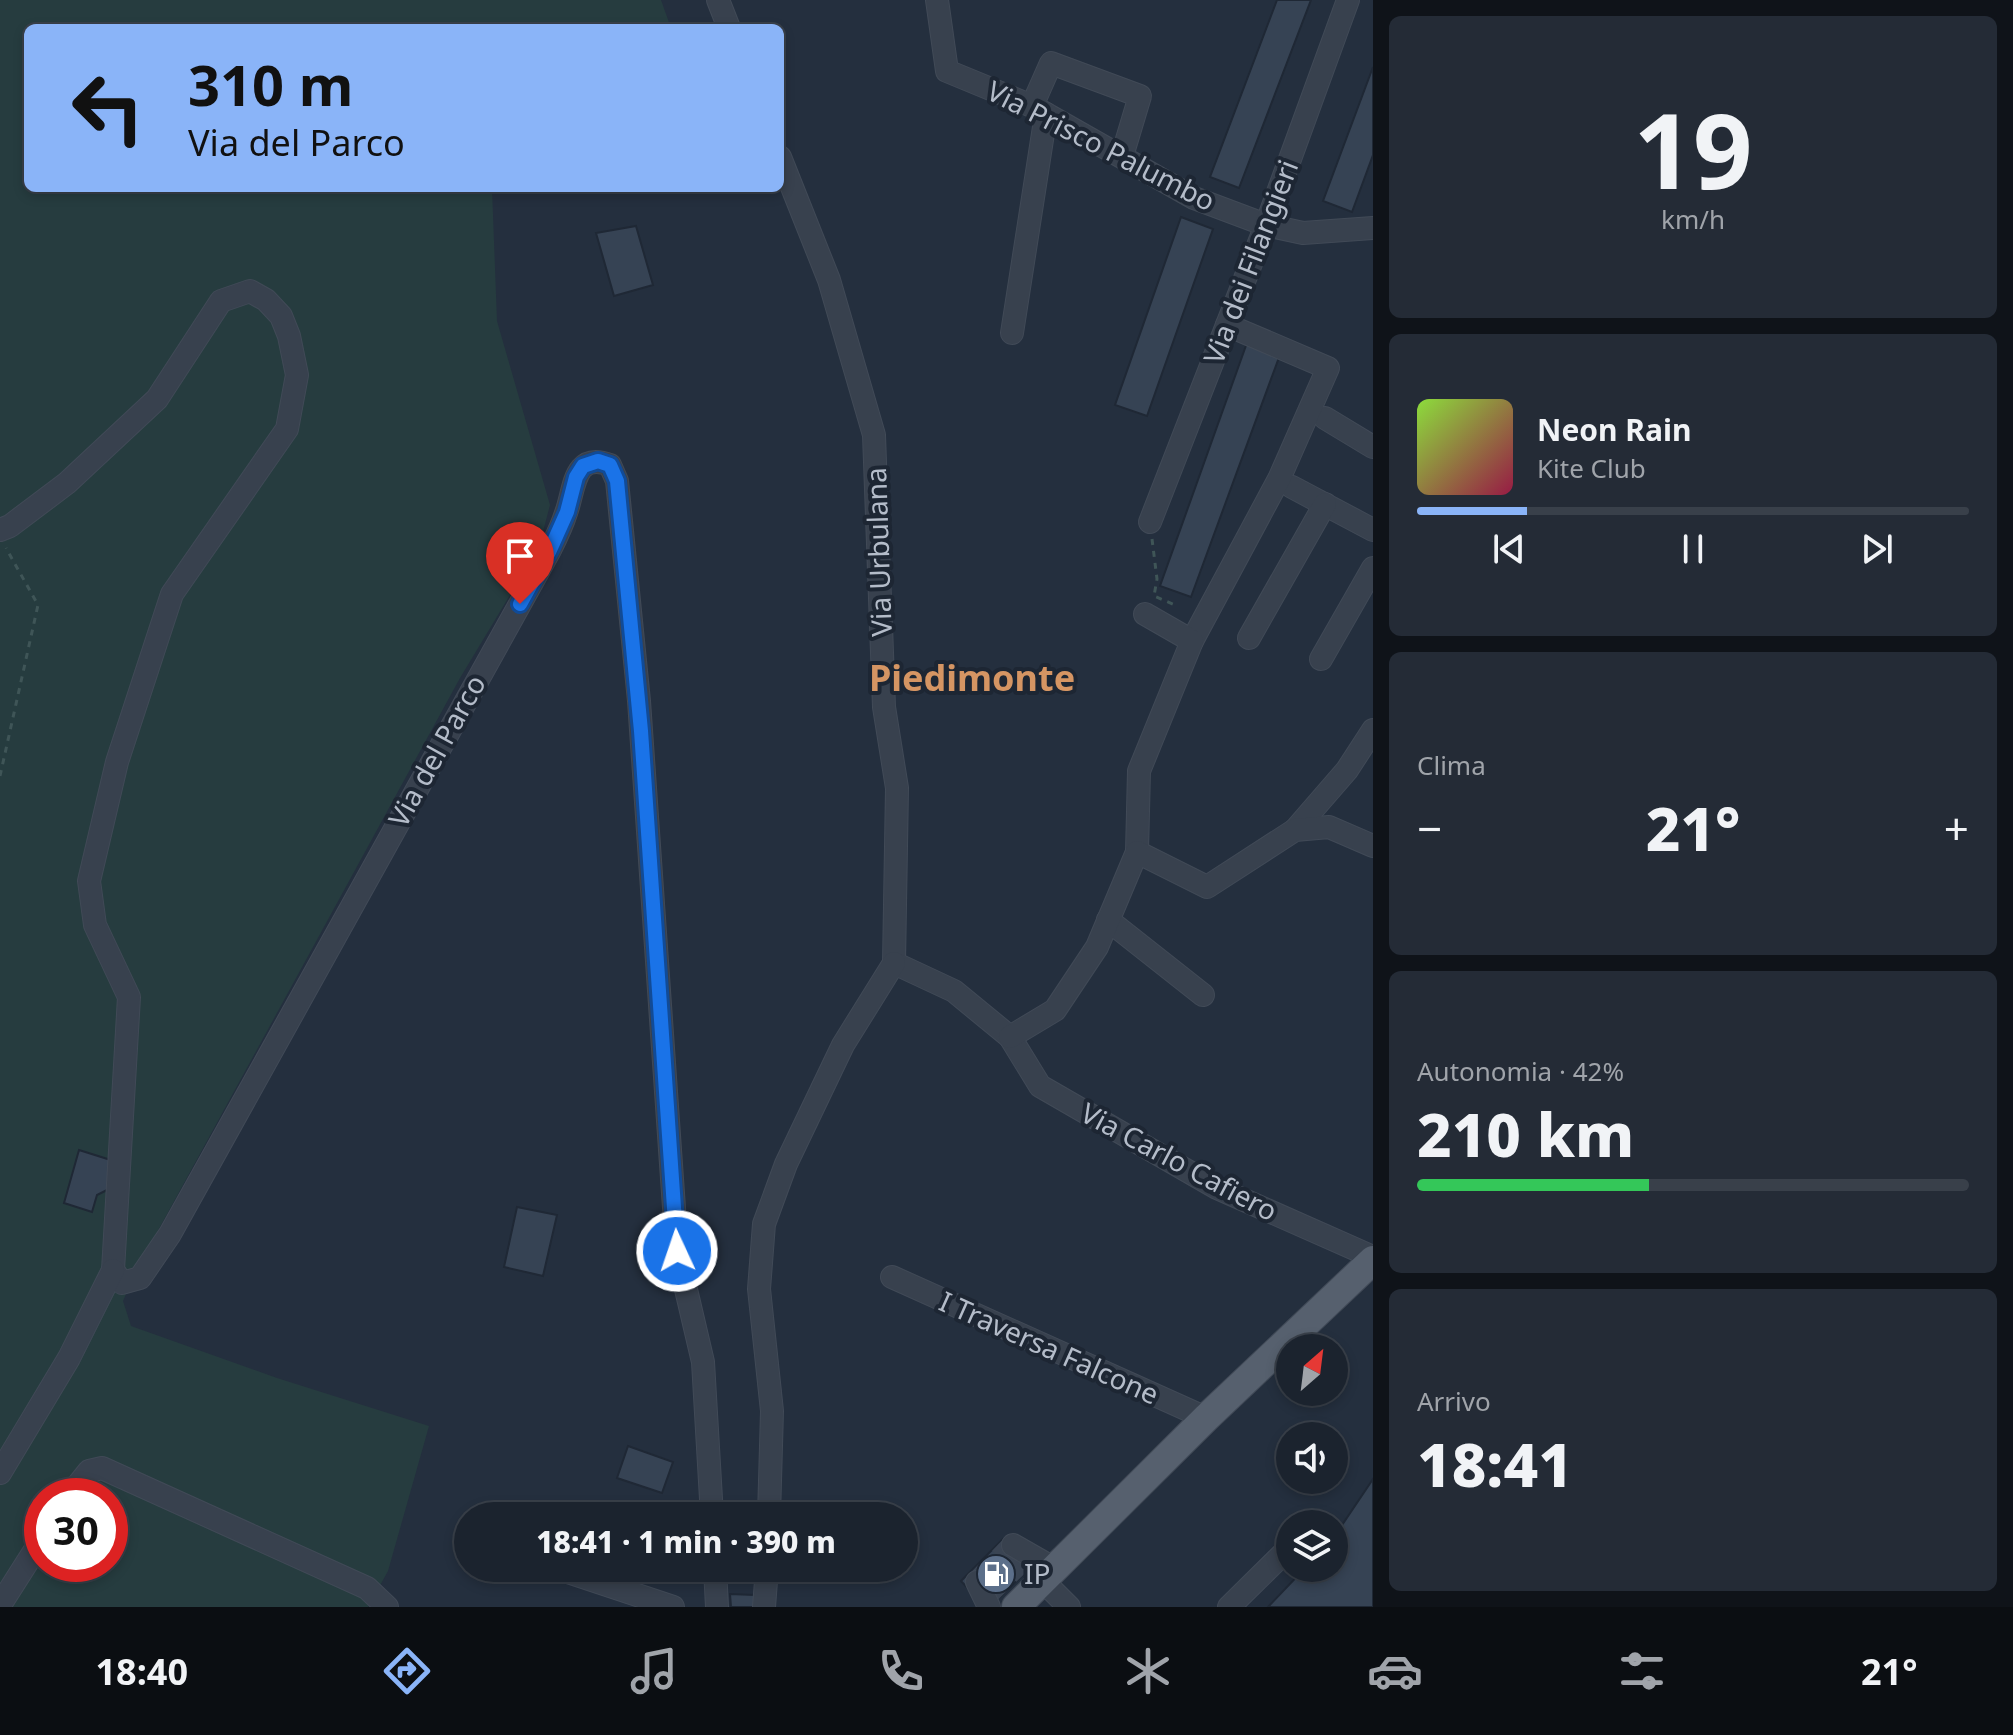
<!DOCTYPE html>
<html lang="it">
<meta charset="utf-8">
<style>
body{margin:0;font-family:"Noto Sans",sans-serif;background:#242b36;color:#f1f3f6;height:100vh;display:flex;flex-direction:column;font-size:30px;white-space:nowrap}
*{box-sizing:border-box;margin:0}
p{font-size:26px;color:#a0a4aa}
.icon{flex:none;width:44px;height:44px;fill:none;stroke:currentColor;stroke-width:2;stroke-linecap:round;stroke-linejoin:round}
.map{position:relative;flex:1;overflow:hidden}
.drawer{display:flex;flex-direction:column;gap:16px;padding:16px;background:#0f1319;width:640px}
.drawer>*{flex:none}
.guide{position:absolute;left:24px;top:24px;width:760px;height:168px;border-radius:12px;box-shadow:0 4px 12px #0003,0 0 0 2px #39404a;background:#8ab4f8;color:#111;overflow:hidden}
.needle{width:52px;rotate:28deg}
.fabs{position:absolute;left:1276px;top:1334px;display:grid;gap:16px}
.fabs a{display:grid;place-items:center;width:72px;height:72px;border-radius:50%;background:#1b232e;box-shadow:0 4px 12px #0003,0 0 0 2px #39404a;font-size:40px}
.speed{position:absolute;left:24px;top:1478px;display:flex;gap:16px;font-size:40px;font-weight:700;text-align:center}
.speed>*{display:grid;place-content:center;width:104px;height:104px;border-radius:50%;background:#1b232e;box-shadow:0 4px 12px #0003,0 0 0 2px #39404a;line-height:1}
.speed .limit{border:12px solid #d22;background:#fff;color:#111}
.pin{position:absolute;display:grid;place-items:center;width:68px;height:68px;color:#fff;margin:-82px -34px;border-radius:50% 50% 50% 0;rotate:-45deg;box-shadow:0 0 8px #0007}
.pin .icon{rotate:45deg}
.me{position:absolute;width:88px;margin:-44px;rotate:357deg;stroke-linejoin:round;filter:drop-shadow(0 0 6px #0008)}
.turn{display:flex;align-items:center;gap:28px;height:168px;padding:0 32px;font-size:36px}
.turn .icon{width:104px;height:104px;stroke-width:2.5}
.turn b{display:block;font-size:56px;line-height:68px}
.big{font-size:60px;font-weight:800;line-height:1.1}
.drawer .card{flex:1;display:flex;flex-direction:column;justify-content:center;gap:12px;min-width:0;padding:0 28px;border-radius:12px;background:#242b36}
.drawer .dial{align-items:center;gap:0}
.dial b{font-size:104px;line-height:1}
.song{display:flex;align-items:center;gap:24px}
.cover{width:96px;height:96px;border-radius:12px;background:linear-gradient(135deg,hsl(90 70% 55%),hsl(340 70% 35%))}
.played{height:8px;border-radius:4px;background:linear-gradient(90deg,#8ab4f8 20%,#39404a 20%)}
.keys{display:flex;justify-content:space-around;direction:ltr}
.heat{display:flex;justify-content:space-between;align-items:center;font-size:44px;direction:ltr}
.charge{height:12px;border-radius:6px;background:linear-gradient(90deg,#34c759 42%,#39404a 0)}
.trip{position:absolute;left:454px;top:1502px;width:464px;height:80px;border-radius:40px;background:#1b232e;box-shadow:0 4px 12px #0003,0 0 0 2px #39404a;font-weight:800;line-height:80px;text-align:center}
.tab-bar{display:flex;height:128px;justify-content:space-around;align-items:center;background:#0b0e12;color:#a0a4aa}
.tab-bar .icon{width:56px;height:56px}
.tab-bar .selected{color:#8ab4f8}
.tab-bar b{font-size:36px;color:#f1f3f6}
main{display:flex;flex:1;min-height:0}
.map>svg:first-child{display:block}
.green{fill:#263c3f;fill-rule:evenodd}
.building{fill:#364354;stroke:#1f2835;stroke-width:2}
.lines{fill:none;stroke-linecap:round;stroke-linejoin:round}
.minor-tunnel{stroke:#3a4453;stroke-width:22;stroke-dasharray:22 11;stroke-linecap:butt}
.minor-casing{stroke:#414a57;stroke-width:24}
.major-casing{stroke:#414a57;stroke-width:30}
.path{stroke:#3f5557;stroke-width:3;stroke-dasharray:6 6;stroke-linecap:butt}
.minor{stroke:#38414e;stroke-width:22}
.major{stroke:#56606e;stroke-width:28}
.route-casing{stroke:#114b97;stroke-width:20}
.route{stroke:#1a73e8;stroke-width:14}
.labels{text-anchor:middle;stroke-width:8;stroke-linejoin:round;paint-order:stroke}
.street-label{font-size:28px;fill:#b4bcc9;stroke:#1d2633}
.poi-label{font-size:28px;fill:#b4bcc9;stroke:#1d2633;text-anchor:start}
.district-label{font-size:36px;font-weight:bold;fill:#d59563;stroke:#1d2633}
</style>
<main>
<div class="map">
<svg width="1373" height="1607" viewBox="0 0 1373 1607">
<rect width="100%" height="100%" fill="#242f3e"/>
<path class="green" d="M0,0h661l10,28h-643v160h464l5,133 53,184 -11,42 -79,131 -323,591 -14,32 8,25 146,52 152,48 -41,145 -20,36h-368zM42,1496h68v68h-68z"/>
<g class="building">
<path d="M1277,0h34l-72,188 -29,-11z"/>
<path d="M1373,67v88l-21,57 -29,-11z"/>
<path d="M1181,217l32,12 -66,187 -32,-11z"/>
<path d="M636,226l17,59 -39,11 -18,-63z"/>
<path d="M1248,340l33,12 -90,245 -31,-11z"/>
<path d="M79,1150l38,12 -8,27 -12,6 -5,17 -28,-9z"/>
<path d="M517,1207l40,8 -14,61 -39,-9z"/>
<path d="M628,1446l45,16 -11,31 -45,-15z"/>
<path d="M1373,1479v128h-105l37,-39h29v-31z"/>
<path d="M1003,1539l28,28 -31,30 -16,-16 -12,12 -11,-12z"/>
<path d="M730,1594l25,1 -1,12h-23z"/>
</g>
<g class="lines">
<g class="minor-tunnel">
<path d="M977,1582l36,-37"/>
<path d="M985,1597l44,-43"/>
</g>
<g class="minor-casing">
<g id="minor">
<path d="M718,0l11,28"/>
<path d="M937,0l10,71 85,35 162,92 72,27 37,8 70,-5"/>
<path d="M1032,106l19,-43 89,33 -18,60"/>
<path d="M780,157l49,123 45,155 10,272 13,81 -3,175"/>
<path d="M1012,333l34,-219"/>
<path d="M1325,418l48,29"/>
<path d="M1292,487l81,43"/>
<path d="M1150,522l116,-297 82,-225"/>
<path d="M0,530l10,-4 57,-43 90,-84 64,-98 29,-10 16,9 15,16 8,20 8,39 -10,54 -115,165 -55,168 -28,119 6,44 34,72 -16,273 9,13 18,-5 30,-44 380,-684c6,-12 12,-24 16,-37 9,-24 7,-62 44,-48l7,16 22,220 38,550 26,111 9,154"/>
<path d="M1249,638l76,-134"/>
<path d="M1192,641l87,-162 49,-111 -101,-43"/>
<path d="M1321,659l52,-91"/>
<path d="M1295,830l52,-60 26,-40"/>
<path d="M1137,852l2,-81 53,-130 -47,-27"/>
<path d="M1108,920l95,75"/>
<path d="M894,963l60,28 56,46 30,49 177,102 156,69"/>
<path d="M1010,1037l45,-27 42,-63 40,-95 70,35 88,-57 34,-3 44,19"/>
<path d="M892,1277l314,141"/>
<path d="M0,1473l69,-115 44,-88"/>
<path d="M69,1496l20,-25 13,-3 265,120 20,19"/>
<path d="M769,1516l3,-105 -13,-122 5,-65 22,-60 57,-119 51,-82"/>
<path d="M1013,1545l42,24"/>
<path d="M556,1568l117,39"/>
<path d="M715,1568l2,39"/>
<path d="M1043,1581l26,26"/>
<path d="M977,1582l12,25"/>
<path d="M0,1605l42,-66"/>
<path d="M764,1607l3,-39"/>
<path d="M1229,1607l61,-60"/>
</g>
</g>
<g class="major-casing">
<path id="major" d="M1016,1607l190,-189 167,-158"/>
</g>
<g class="path">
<path d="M1152,539l5,40 -3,17 21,9 -1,3"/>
<path d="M0,776l38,-171 -32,-57"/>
</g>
<use href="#minor" class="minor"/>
<use href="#major" class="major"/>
</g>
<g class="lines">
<g class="route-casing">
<path id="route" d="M520,604l30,-54 17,-38 9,-35 7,-11 15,-5 12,4 7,16 24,250 36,520"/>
</g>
<use href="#route" class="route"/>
</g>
<defs>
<g id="fuel-disc" transform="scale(2)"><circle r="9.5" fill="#5c6f8a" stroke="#1d2633"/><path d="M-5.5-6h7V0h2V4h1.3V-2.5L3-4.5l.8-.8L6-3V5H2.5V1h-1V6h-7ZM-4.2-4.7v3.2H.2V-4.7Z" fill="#fff"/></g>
</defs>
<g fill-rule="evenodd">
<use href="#fuel-disc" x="996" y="1574"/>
</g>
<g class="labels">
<g class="street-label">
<text transform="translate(1101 146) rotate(27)" y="10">Via Prisco Palumbo</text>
<text transform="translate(1251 262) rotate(-69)" y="10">Via dei Filangieri</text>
<text transform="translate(879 552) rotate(-92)" y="10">Via Urbulana</text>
<text transform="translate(437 751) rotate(-61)" y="10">Via del Parco</text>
<text transform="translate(1179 1162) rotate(28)" y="10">Via Carlo Cafiero</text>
<text transform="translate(1049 1348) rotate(24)" y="10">I Traversa Falcone</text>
</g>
<g class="poi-label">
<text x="1024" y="1584">IP</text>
</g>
<g class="district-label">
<text x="972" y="691">Piedimonte</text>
</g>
</g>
</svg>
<div class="fabs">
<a><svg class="needle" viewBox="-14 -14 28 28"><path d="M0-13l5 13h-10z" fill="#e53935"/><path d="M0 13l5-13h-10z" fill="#a0a4aa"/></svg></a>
<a><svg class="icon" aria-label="sound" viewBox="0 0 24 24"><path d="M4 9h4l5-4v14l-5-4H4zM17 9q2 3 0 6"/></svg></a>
<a><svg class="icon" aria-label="layers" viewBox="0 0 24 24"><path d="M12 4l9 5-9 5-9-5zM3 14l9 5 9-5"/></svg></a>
</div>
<div class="speed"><div class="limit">30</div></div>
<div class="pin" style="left:520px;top:604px;background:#d93025"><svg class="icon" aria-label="arrive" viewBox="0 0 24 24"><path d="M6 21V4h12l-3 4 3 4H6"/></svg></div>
<svg class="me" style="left:677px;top:1251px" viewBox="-20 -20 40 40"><circle r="17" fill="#1a73e8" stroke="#fff" stroke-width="3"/><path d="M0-11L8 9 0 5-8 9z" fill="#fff"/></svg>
<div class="trip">18:41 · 1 min · 390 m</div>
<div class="guide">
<div class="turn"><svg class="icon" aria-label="left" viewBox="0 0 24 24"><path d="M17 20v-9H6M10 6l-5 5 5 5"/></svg><div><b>310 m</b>Via del Parco</div></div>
</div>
</div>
<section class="drawer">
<div class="card dial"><b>19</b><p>km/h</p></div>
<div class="card">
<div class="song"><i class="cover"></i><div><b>Neon Rain</b><p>Kite Club</p></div></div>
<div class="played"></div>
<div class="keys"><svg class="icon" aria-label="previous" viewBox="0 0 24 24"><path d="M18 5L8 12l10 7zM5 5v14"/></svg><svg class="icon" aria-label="pause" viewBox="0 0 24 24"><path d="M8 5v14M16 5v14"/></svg><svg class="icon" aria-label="next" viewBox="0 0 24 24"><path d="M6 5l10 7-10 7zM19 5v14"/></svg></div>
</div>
<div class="card"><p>Clima</p>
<div class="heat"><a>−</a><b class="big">21°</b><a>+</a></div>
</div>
<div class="card"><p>Autonomia · 42%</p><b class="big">210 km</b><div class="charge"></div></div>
<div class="card"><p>Arrivo</p><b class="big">18:41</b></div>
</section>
</main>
<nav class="tab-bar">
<b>18:40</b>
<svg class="icon selected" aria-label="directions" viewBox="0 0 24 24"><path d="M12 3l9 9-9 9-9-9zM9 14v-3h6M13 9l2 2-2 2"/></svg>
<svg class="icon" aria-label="music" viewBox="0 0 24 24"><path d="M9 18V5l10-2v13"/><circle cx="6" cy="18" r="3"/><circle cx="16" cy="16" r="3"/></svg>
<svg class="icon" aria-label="phone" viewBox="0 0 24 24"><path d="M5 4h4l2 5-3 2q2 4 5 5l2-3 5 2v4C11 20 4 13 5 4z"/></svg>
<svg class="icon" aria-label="climate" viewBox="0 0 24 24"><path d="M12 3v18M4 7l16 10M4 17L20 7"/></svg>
<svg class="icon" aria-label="car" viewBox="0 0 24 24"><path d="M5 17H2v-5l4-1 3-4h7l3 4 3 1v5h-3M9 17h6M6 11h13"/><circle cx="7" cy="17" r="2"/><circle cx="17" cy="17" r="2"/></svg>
<svg class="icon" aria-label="filters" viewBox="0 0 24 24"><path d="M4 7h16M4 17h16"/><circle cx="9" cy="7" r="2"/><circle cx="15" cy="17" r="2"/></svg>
<b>21°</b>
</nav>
